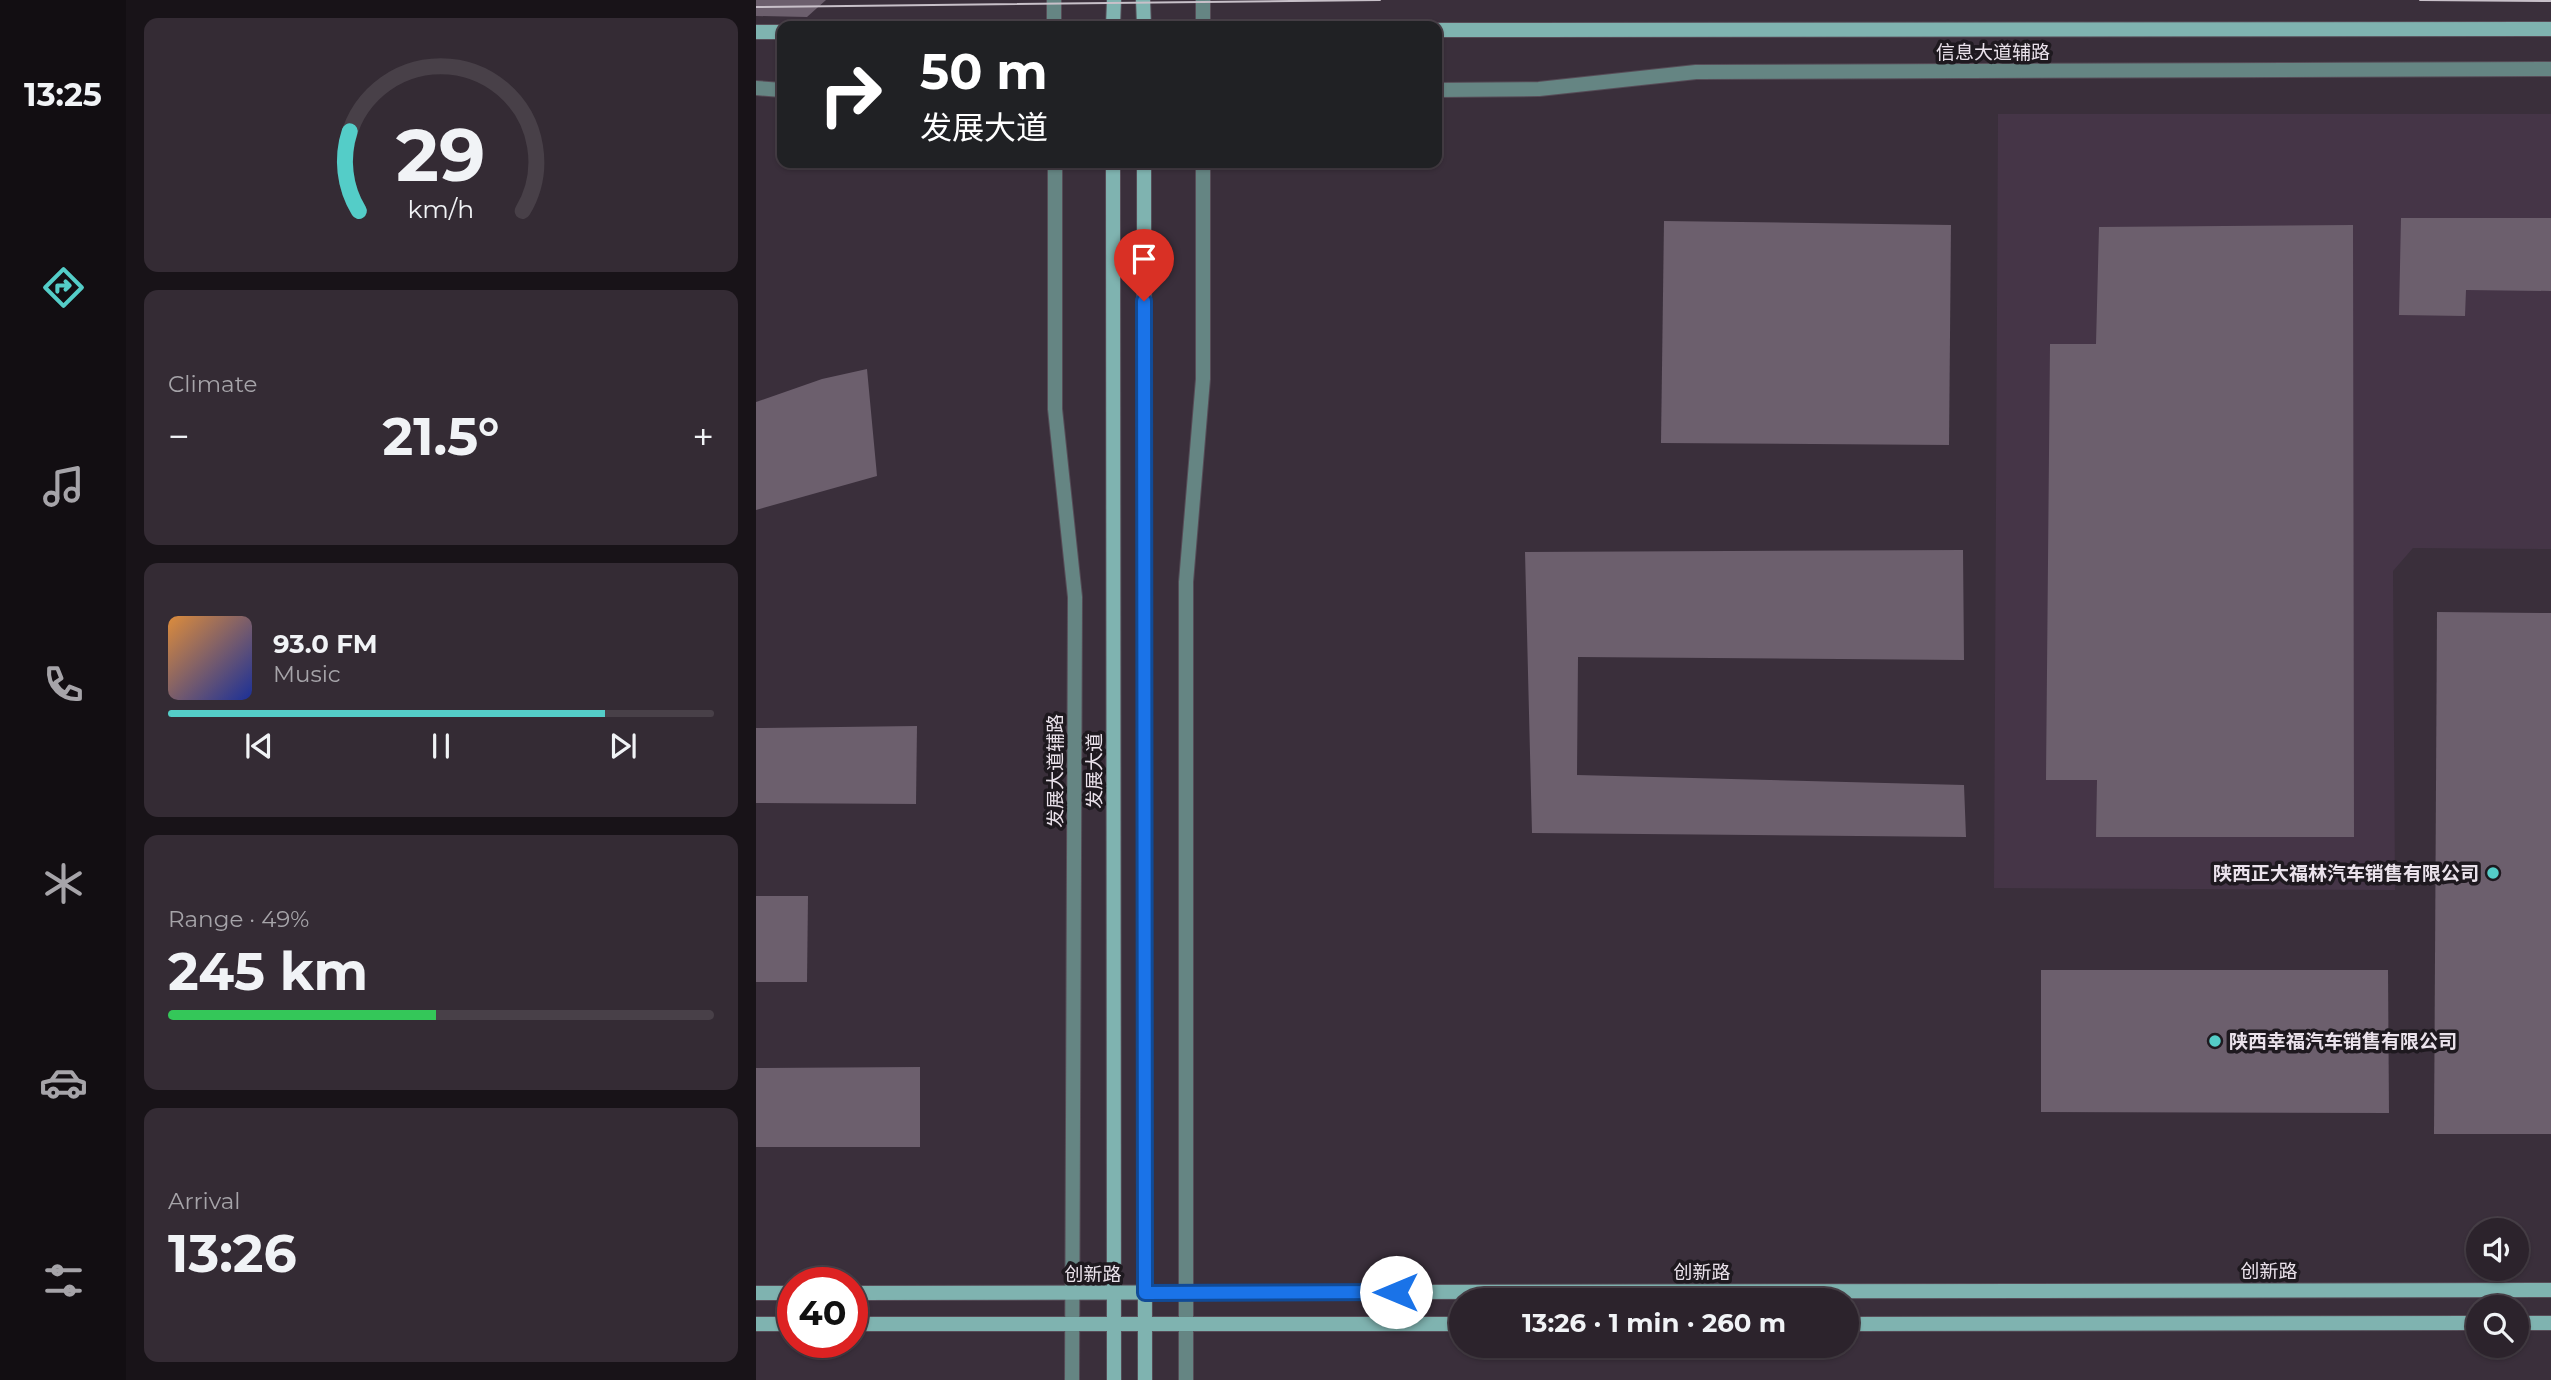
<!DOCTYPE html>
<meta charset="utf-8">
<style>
body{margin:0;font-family:Montserrat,"Noto Sans SC",sans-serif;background:#342b34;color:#f1f3f6;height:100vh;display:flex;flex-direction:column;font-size:26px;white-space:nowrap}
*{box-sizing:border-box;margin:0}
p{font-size:23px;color:#a6a4a9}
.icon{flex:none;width:38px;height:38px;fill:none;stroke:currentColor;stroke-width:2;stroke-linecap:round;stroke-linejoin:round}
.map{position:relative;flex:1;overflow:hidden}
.side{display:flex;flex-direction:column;gap:18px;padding:18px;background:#181318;width:630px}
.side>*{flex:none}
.guide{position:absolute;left:21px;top:21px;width:665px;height:147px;border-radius:14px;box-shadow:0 2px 5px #0004,0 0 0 2px #484048;background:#202124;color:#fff;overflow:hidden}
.tools{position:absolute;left:1710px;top:1218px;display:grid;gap:14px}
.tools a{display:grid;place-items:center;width:63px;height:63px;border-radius:50%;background:#2c232c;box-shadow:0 2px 5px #0004,0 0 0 2px #484048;font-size:35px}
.speed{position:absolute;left:21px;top:1267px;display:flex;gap:14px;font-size:35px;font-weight:700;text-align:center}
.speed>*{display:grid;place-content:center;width:91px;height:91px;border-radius:50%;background:#2c232c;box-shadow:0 2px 5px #0004,0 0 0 2px #484048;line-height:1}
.speed .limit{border:10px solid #d22;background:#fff;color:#111}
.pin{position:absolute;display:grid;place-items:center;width:60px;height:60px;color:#fff;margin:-72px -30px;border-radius:50% 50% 50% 0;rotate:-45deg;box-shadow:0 0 7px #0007}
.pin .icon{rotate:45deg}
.me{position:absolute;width:77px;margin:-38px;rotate:270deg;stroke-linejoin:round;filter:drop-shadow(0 0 5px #0008)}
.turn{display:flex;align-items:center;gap:24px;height:147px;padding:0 28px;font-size:32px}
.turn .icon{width:91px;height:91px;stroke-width:2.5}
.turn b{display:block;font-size:49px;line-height:60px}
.big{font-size:52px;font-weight:700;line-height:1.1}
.side .widget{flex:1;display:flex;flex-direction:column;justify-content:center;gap:10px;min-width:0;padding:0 24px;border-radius:14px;background:#342b34}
.side .dial{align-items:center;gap:0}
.dial svg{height:182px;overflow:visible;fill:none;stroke:#484048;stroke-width:7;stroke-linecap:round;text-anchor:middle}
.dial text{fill:#f1f3f6;stroke:none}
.song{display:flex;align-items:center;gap:21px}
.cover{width:84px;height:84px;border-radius:10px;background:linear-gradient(135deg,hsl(30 70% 55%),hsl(230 70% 35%))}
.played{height:7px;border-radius:4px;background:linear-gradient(90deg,#54cdc8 80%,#484048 80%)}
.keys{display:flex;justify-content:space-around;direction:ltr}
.heat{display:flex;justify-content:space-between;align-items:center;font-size:38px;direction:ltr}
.charge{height:10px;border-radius:5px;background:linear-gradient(90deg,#34c759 49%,#484048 0)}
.trip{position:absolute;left:693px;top:1288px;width:410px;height:70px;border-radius:35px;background:#2c232c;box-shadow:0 2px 5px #0004,0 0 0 2px #484048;font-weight:700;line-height:70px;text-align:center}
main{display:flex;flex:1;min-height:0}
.dock{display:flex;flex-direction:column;width:126px;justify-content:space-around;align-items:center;background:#120e12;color:#a6a4a9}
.dock .icon{width:49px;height:49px}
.dock .active{color:#54cdc8}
.dock b{font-size:32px;color:#f1f3f6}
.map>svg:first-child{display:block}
.built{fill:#453547}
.building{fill:#6c5f6d}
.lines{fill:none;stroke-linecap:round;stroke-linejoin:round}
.street-casing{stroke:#564c57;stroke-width:16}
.secondary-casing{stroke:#564c57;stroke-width:16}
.street{stroke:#658583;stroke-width:14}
.secondary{stroke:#7fb3b0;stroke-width:14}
.tram{stroke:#c8c0c9;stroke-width:2}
.route-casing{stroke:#114b97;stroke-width:18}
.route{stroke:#1a73e8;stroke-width:12}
.poi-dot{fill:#54cdc8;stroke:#1e191f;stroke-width:2.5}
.labels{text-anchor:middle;stroke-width:7;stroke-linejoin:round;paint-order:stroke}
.street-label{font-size:19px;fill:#eae2eb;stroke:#1e191f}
.poi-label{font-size:19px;font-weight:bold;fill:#eae2eb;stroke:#1e191f;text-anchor:end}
</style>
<main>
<nav class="dock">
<b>13:25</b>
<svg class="icon active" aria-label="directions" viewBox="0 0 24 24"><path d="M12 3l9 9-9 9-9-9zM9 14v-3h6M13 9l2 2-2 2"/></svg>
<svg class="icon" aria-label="music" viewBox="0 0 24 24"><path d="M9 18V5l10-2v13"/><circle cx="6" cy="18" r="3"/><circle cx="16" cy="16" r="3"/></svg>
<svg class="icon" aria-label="phone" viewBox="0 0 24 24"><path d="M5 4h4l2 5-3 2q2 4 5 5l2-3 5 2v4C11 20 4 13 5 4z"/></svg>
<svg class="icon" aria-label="climate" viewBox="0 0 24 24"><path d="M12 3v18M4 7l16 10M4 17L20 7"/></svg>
<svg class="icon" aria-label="car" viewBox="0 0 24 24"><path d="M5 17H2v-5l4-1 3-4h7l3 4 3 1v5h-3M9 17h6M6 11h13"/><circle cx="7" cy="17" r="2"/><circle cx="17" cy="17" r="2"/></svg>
<svg class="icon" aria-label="filters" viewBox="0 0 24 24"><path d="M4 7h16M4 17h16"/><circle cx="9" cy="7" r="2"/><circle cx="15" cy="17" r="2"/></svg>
</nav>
<section class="side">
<div class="widget dial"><svg viewBox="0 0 100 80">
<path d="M14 69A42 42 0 1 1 86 69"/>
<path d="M14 69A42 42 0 0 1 10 34" stroke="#54cdc8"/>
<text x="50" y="56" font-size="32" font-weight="700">29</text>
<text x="50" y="72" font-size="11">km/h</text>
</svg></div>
<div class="widget"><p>Climate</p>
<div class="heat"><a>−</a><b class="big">21.5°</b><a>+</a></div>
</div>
<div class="widget">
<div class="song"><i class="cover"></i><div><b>93.0 FM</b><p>Music</p></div></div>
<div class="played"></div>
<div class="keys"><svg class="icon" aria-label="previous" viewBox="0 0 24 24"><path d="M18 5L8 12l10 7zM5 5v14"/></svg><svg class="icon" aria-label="pause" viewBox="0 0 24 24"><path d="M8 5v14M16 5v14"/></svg><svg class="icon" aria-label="next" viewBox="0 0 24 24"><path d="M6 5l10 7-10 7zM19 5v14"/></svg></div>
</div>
<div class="widget"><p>Range · 49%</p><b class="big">245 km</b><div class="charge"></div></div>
<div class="widget"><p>Arrival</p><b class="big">13:26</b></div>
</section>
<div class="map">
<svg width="1795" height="1380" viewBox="0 0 1795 1380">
<rect width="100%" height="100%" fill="#3a2f3b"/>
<path class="built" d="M1242,114h553v435l-138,-1 -20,23 2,319 -401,-2z"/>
<g class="building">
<path d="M0,0h70l-19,17 -51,-1z"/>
<path d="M1645,218h150v73l-85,-1 -1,26 -66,-1z"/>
<path d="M908,221l287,4 -2,220 -288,-2z"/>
<path d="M1597,225l1,612h-258l1,-57h-51l4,-436h46l3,-117z"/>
<path d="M111,369l10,107 -121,34v-108l66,-23z"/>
<path d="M1207,550l1,110 -386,-3 -1,118 387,10 2,52 -434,-4 -7,-281z"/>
<path d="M1681,612l114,1v521h-117z"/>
<path d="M161,726l-1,78 -160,-1v-75z"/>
<path d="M0,896h52l-1,86h-51z"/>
<path d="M1285,970h347l1,143 -348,-1z"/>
<path d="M164,1067v80h-164v-79z"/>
</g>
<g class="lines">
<g class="street-casing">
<g id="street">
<path d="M298,0v26"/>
<path d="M447,0v26"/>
<path d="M0,88l26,2"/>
<path d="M681,90l102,-1 157,-17 855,-3"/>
<path d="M299,163v246l20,188 -3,783"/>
<path d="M430,1380v-798l17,-203v-216"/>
</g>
</g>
<g class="secondary-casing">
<g id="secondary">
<path d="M387,0l1,26"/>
<path d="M357,26l1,-26"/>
<path d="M681,30l1114,-1"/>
<path d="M0,32h26"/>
<path d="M357,163l1,1217"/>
<path d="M388,163l1,1217"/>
<path d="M0,1293h37"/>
<path d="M96,1293l1699,-3"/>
<path d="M1760,1323h35"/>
<path d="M0,1324h37"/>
<path d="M96,1324h609"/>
<path d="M1090,1324l632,-1"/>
</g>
</g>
<use href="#street" class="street"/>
<use href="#secondary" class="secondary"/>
<g class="tram">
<path d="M1664,0l131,1"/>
<path d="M0,7l624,-7"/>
</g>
</g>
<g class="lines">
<g class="route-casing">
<path id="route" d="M388,301l1,992 251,-1"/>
</g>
<use href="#route" class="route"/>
</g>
<g class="poi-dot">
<circle cx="1737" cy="873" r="7"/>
<circle cx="1459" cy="1041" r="7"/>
</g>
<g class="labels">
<g class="street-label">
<text x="1237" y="59">信息大道辅路</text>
<text transform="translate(299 771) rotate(-90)" y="7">发展大道辅路</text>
<text transform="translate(338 771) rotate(-90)" y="7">发展大道</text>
<text x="1513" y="1278">创新路</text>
<text x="946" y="1279">创新路</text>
<text x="337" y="1281">创新路</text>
</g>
<g class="poi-label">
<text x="1723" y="880">陕西正大福林汽车销售有限公司</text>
<text x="1473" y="1048" text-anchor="start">陕西幸福汽车销售有限公司</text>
</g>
</g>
</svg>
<div class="tools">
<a><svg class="icon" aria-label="sound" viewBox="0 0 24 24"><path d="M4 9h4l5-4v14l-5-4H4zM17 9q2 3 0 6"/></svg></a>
<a><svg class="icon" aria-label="search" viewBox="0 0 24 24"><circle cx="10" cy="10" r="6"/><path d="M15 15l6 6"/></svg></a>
</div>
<div class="speed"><div class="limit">40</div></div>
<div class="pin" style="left:388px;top:301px;background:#d93025"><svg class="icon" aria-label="arrive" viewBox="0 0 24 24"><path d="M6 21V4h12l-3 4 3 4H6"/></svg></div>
<svg class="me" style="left:640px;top:1292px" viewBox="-20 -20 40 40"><circle r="19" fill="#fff"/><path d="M0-13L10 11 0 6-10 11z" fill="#1a73e8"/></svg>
<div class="trip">13:26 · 1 min · 260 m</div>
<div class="guide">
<div class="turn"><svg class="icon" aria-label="right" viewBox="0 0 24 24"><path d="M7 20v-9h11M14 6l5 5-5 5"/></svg><div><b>50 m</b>发展大道</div></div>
</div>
</div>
</main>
